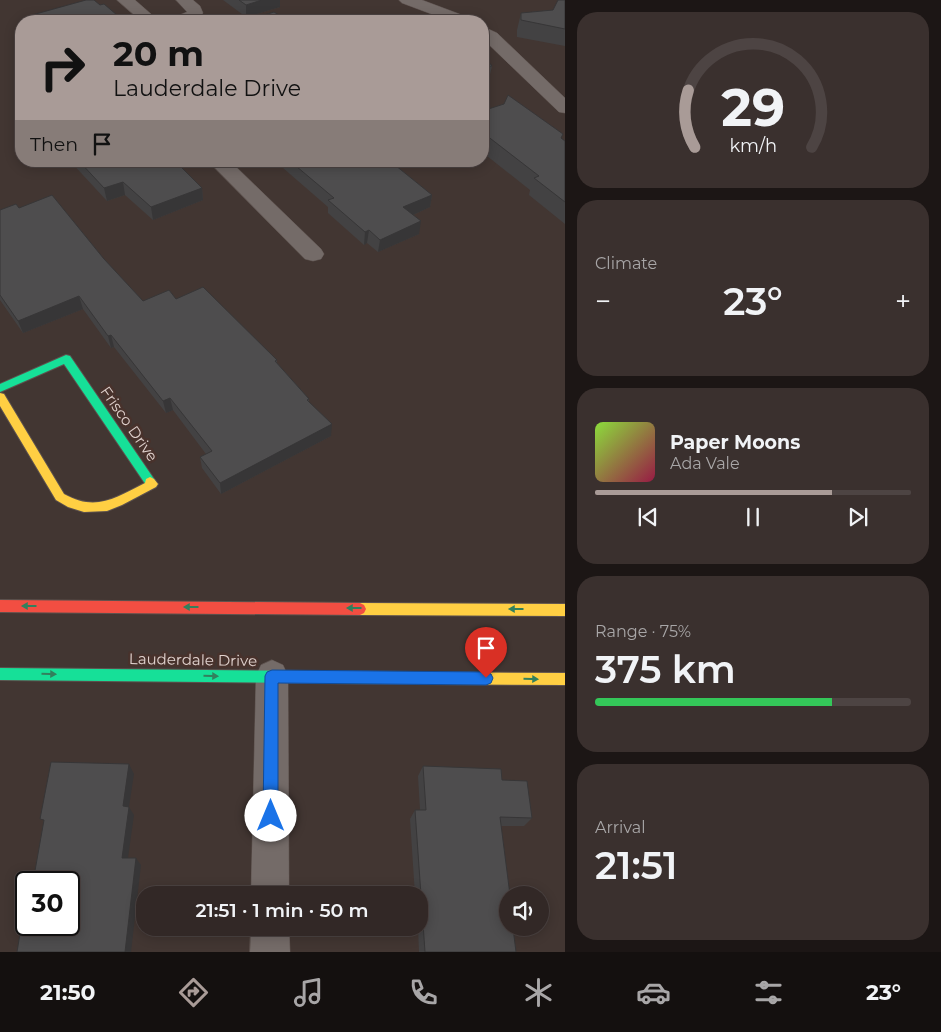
<!DOCTYPE html>
<meta charset="utf-8">
<style>
body{margin:0;font-family:Montserrat,sans-serif;background:#3a302e;color:#f1f3f6;height:100vh;display:flex;flex-direction:column;font-size:19px;white-space:nowrap}
*{box-sizing:border-box;margin:0}
p{font-size:16px;color:#a8a6a7}
.icon{flex:none;width:28px;height:28px;fill:none;stroke:currentColor;stroke-width:2;stroke-linecap:round;stroke-linejoin:round}
.map{position:relative;flex:1;overflow:hidden}
.details{display:flex;flex-direction:column;gap:12px;padding:12px;background:#1c1615;width:376px}
.details>*{flex:none}
.top-card{position:absolute;left:15px;top:15px;width:474px;height:152px;border-radius:20px;box-shadow:0 2px 12px #0003,0 0 0 1px #4d4443;background:#a99b97;color:#111;overflow:hidden}
.controls{position:absolute;left:499px;top:886px;display:grid;gap:10px}
.controls a{display:grid;place-items:center;width:50px;height:50px;border-radius:50%;background:#322826;box-shadow:0 2px 12px #0003,0 0 0 1px #4d4443;font-size:25px}
.speed{position:absolute;left:15px;top:871px;display:flex;gap:10px;font-size:25px;font-weight:700;text-align:center}
.speed>*{display:grid;place-content:center;width:65px;height:65px;border-radius:50%;background:#322826;box-shadow:0 2px 12px #0003,0 0 0 1px #4d4443;line-height:1}
.speed .limit{border:2px solid #111;border-radius:8px;background:#fff;color:#111}
.pin{position:absolute;display:grid;place-items:center;width:42px;height:42px;color:#fff;margin:-51px -21px;border-radius:50% 50% 50% 0;rotate:-45deg;box-shadow:0 0 5px #0007}
.pin .icon{rotate:45deg}
.me{position:absolute;width:55px;margin:-28px;rotate:0deg;stroke-linejoin:round;filter:drop-shadow(0 0 4px #0008)}
.turn{display:flex;align-items:center;gap:18px;height:105px;padding:0 15px;font-size:22px}
.turn .icon{width:65px;height:65px;stroke-width:2.5}
.turn b{display:block;font-size:35px;line-height:42px}
.then{display:flex;align-items:center;height:48px;padding:0 15px;background:#0003;gap:10px;font-size:19px}
.big{font-size:38px;font-weight:600;line-height:1.1}
.details .tile{flex:1;display:flex;flex-direction:column;justify-content:center;gap:8px;min-width:0;padding:0 18px;border-radius:20px;background:#3a302e}
.details .dial{align-items:center;gap:0}
.dial svg{height:130px;overflow:visible;fill:none;stroke:#4d4443;stroke-width:7;stroke-linecap:round;text-anchor:middle}
.dial text{fill:#f1f3f6;stroke:none}
.song{display:flex;align-items:center;gap:15px}
.cover{width:60px;height:60px;border-radius:8px;background:linear-gradient(135deg,hsl(90 70% 55%),hsl(340 70% 35%))}
.played{height:5px;border-radius:2px;background:linear-gradient(90deg,#a99b97 75%,#4d4443 75%)}
.keys{display:flex;justify-content:space-around;direction:ltr}
.heat{display:flex;justify-content:space-between;align-items:center;font-size:28px;direction:ltr}
.charge{height:8px;border-radius:4px;background:linear-gradient(90deg,#34c759 75%,#4d4443 0)}
.trip{position:absolute;left:136px;top:886px;width:292px;height:50px;border-radius:20px;background:#322826;box-shadow:0 2px 12px #0003,0 0 0 1px #4d4443;font-weight:600;line-height:50px;text-align:center}
.dock{display:flex;height:80px;justify-content:space-around;align-items:center;background:#14100f;color:#a8a6a7}
.dock .icon{width:35px;height:35px}
.dock .selected{color:#a99b97}
.dock b{font-size:22px;color:#f1f3f6}
main{display:flex;flex:1;min-height:0}
.map>svg:first-child{display:block}
.lines{fill:none;stroke-linecap:round;stroke-linejoin:round}
.street-casing{stroke:#5d524e;stroke-width:1}
.fast-casing{stroke:#5d524e;stroke-width:2}
.slow-casing{stroke:#5d524e;stroke-width:2}
.jam-casing{stroke:#5d524e;stroke-width:2}
.street{fill:#746b68;fill-rule:evenodd}
.fast{fill:#16e098;fill-rule:evenodd}
.slow{fill:#ffcf43;fill-rule:evenodd}
.jam{fill:#f24e42;fill-rule:evenodd}
.wall{fill:#434243}
.shaded-wall{fill:#373637}
.building{fill:#4e4d4e;stroke:#373637}
.oneway{fill:#32805d}
.route{fill:#1a73e8;stroke:#114b97}
.labels{text-anchor:middle;stroke-width:5;stroke-linejoin:round;paint-order:stroke}
.street-label{font-size:15px;fill:#e0d2ce;stroke:#48322c}
</style>
<main>
<div class="map">
<svg width="565" height="952" viewBox="0 0 565 952">
<rect width="100%" height="100%" fill="#423632"/>
<g class="lines">
<g class="street-casing">
<g id="street">
<path d="M117,0h18l24,21h-18z"/>
<path d="M176,0h17l7,6 3,7c-8,11 -20,8 -33,8l2,-3 15,-6z"/>
<path d="M399,0h23l48,18 2,3h-22l-48,-18z"/>
<path d="M482,26l15,7 68,65v15l-6,-1 -77,-74z"/>
<path d="M208,161h22l91,88 3,5 -3,5 -8,2 -8,-2z"/>
<path d="M272,660l11,5 5,11 1,219h-38l5,-219 5,-11z"/>
<path d="M251,928h38l1,24h-40z"/>
</g>
</g>
<g class="fast-casing">
<g id="fast">
<path d="M66,355l4,1 84,123 2,3 -2,3h-8l-82,-121 -64,28v-8z"/>
<path d="M0,668l412,4 5,1 2,5 -2,5 -5,1 -412,-4z"/>
</g>
</g>
<g class="slow-casing">
<g id="slow">
<path d="M0,393l4,1 60,100c32,18 51,4 81,-11l1,-4 4,-2 4,2 4,5 -2,3 -34,18 -15,6 -23,1 -16,-5 -12,-7 -56,-94z"/>
<path d="M360,603l205,1v12l-205,-1 -4,-2 -2,-4 2,-4z"/>
<path d="M412,672l153,1v12l-153,-1 -5,-1 -2,-5 2,-5z"/>
</g>
</g>
<g class="jam-casing">
<path id="jam" d="M0,600l360,3 4,2 2,4 -2,4 -4,2 -360,-3z"/>
</g>
<use href="#street" class="street"/>
<use href="#fast" class="fast"/>
<use href="#slow" class="slow"/>
<use href="#jam" class="jam"/>
</g>
<g class="wall">
<path d="M223,0h57v7l-34,10z"/>
<path d="M565,0v46l-48,-9v-7l4,-17 32,-3z"/>
<path d="M100,5l24,16h-90l-2,-6z"/>
<path d="M482,54l10,12 -4,17 -6,1z"/>
<path d="M482,111l79,27 4,3v83l-36,-29 1,-5 -48,-38z"/>
<path d="M70,161h105l27,27 1,12 -50,20 -28,-25 -18,6z"/>
<path d="M275,161h115l42,34 -2,12 -17,8 6,19 -41,18 -11,-9 -3,2 -36,-32v-6z"/>
<path d="M19,208l85,51 39,42 33,-2 101,61v3l32,36v3l22,34 -110,58 -19,-26 -2,-11 6,-3 -33,-44 -7,3 -52,-66 -3,1 -28,-39 -60,24 -23,-33v-90z"/>
<path d="M423,766l79,14 30,38 -8,8h-23l15,126h-97l-1,-24h2v-33h-5l-5,-76 5,-9h5l-2,-34z"/>
</g>
<g class="shaded-wall">
<path d="M262,0h18v7l-34,10v-12z"/>
<path d="M123,182l2,13 -18,6 -3,-13z"/>
<path d="M202,188l1,12 -50,20 -2,-13z"/>
<path d="M432,195l-2,12 -28,13 1,-13z"/>
<path d="M421,221l-2,13 -41,18 2,-12z"/>
<path d="M369,230l-2,13 -3,2 1,-13z"/>
<path d="M79,296l4,13 -60,24 -5,-12z"/>
<path d="M111,335l3,12 -3,1 -3,-12z"/>
<path d="M170,398l3,12 -7,3 -3,-12z"/>
<path d="M332,424l-1,12 -110,58 -1,-11z"/>
<path d="M129,764l5,10 -5,33 5,8 -7,50 -5,-7 1,-52z"/>
<path d="M136,858l5,7 -10,87h-6z"/>
</g>
<g class="building">
<path d="M86,0h8l6,5 4,-1 20,17h-85l-7,-6z"/>
<path d="M239,0h23l-16,5z"/>
<path d="M558,0h7v29l-44,-9v-7l32,-3z"/>
<path d="M274,12l15,9h-44z"/>
<path d="M458,20l1,1h-18z"/>
<path d="M482,54l10,12 -10,1z"/>
<path d="M508,95l55,39 -2,4 4,3v61l-31,-24 5,-2 -57,-44v-21l22,-7z"/>
<path d="M79,161h96l27,27 -51,19 -28,-25 -19,6z"/>
<path d="M290,161h100l42,34 -29,12 18,14 -41,19 -11,-10 -4,2 -37,-32 6,-2z"/>
<path d="M52,195l52,64 39,42 26,-11 7,9 27,-12 74,73 -2,1 34,38 -2,1 25,24 -112,59 -20,-26 12,-6 -42,-53 -7,3 -52,-66 -3,1 -29,-40 -61,25 -18,-26v-85l16,-6 3,4z"/>
<path d="M51,762l78,2 -6,42 6,1 -7,51h14l-11,94h-108l7,-43h2v16h43v-43h-36l11,-62 -4,-1z"/>
<path d="M423,766l78,3 1,11 25,1 5,37 -32,-1 10,78h-2v33h5l3,24h-91l-10,-142h11z"/>
</g>
<defs><path id="oneway-solid" d="M-6-.8H1V-3.2L6.5 0L1 3.2V.8H-6Z" transform="scale(1.25)"/></defs>
<g class="oneway">
<use href="#oneway-solid" transform="translate(29 606) rotate(-180)"/>
<use href="#oneway-solid" transform="translate(191 607) rotate(-180)"/>
<use href="#oneway-solid" transform="translate(354 608) rotate(-180)"/>
<use href="#oneway-solid" transform="translate(516 609) rotate(-180)"/>
<use href="#oneway-solid" transform="translate(49 674) rotate(1)"/>
<use href="#oneway-solid" transform="translate(211 676) rotate(1)"/>
<use href="#oneway-solid" transform="translate(531 679) rotate(1)"/>
</g>
<path class="route" d="M272,670l214,2 5,2 2,4 -2,5 -5,2 -208,-2v133l-2,5 -5,2 -6,-2 -2,-5 2,-140 2,-4z"/>
<g class="labels">
<g class="street-label">
<text transform="translate(129 424) rotate(55)" y="5">Frisco Drive</text>
<text transform="translate(193 660) rotate(1)" y="5">Lauderdale Drive</text>
</g>
</g>
</svg>
<div class="controls">
<a><svg class="icon" aria-label="sound" viewBox="0 0 24 24"><path d="M4 9h4l5-4v14l-5-4H4zM17 9q2 3 0 6"/></svg></a>
</div>
<div class="speed"><div class="limit">30</div></div>
<div class="pin" style="left:486px;top:678px;background:#d93025"><svg class="icon" aria-label="arrive" viewBox="0 0 24 24"><path d="M6 21V4h12l-3 4 3 4H6"/></svg></div>
<svg class="me" style="left:271px;top:816px" viewBox="-20 -20 40 40"><circle r="19" fill="#fff"/><path d="M0-13L10 11 0 6-10 11z" fill="#1a73e8"/></svg>
<div class="trip">21:51 · 1 min · 50 m</div>
<div class="top-card">
<div class="turn"><svg class="icon" aria-label="right" viewBox="0 0 24 24"><path d="M7 20v-9h11M14 6l5 5-5 5"/></svg><div><b>20 m</b>Lauderdale Drive</div></div>
<div class="then">Then<svg class="icon" aria-label="arrive" viewBox="0 0 24 24"><path d="M6 21V4h12l-3 4 3 4H6"/></svg></div>
</div>
</div>
<section class="details">
<div class="tile dial"><svg viewBox="0 0 100 80">
<path d="M14 69A42 42 0 1 1 86 69"/>
<path d="M14 69A42 42 0 0 1 10 34" stroke="#a99b97"/>
<text x="50" y="56" font-size="32" font-weight="700">29</text>
<text x="50" y="72" font-size="11">km/h</text>
</svg></div>
<div class="tile"><p>Climate</p>
<div class="heat"><a>−</a><b class="big">23°</b><a>+</a></div>
</div>
<div class="tile">
<div class="song"><i class="cover"></i><div><b>Paper Moons</b><p>Ada Vale</p></div></div>
<div class="played"></div>
<div class="keys"><svg class="icon" aria-label="previous" viewBox="0 0 24 24"><path d="M18 5L8 12l10 7zM5 5v14"/></svg><svg class="icon" aria-label="pause" viewBox="0 0 24 24"><path d="M8 5v14M16 5v14"/></svg><svg class="icon" aria-label="next" viewBox="0 0 24 24"><path d="M6 5l10 7-10 7zM19 5v14"/></svg></div>
</div>
<div class="tile"><p>Range · 75%</p><b class="big">375 km</b><div class="charge"></div></div>
<div class="tile"><p>Arrival</p><b class="big">21:51</b></div>
</section>
</main>
<nav class="dock">
<b>21:50</b>
<svg class="icon selected" aria-label="directions" viewBox="0 0 24 24"><path d="M12 3l9 9-9 9-9-9zM9 14v-3h6M13 9l2 2-2 2"/></svg>
<svg class="icon" aria-label="music" viewBox="0 0 24 24"><path d="M9 18V5l10-2v13"/><circle cx="6" cy="18" r="3"/><circle cx="16" cy="16" r="3"/></svg>
<svg class="icon" aria-label="phone" viewBox="0 0 24 24"><path d="M5 4h4l2 5-3 2q2 4 5 5l2-3 5 2v4C11 20 4 13 5 4z"/></svg>
<svg class="icon" aria-label="climate" viewBox="0 0 24 24"><path d="M12 3v18M4 7l16 10M4 17L20 7"/></svg>
<svg class="icon" aria-label="car" viewBox="0 0 24 24"><path d="M5 17H2v-5l4-1 3-4h7l3 4 3 1v5h-3M9 17h6M6 11h13"/><circle cx="7" cy="17" r="2"/><circle cx="17" cy="17" r="2"/></svg>
<svg class="icon" aria-label="filters" viewBox="0 0 24 24"><path d="M4 7h16M4 17h16"/><circle cx="9" cy="7" r="2"/><circle cx="15" cy="17" r="2"/></svg>
<b>23°</b>
</nav>
